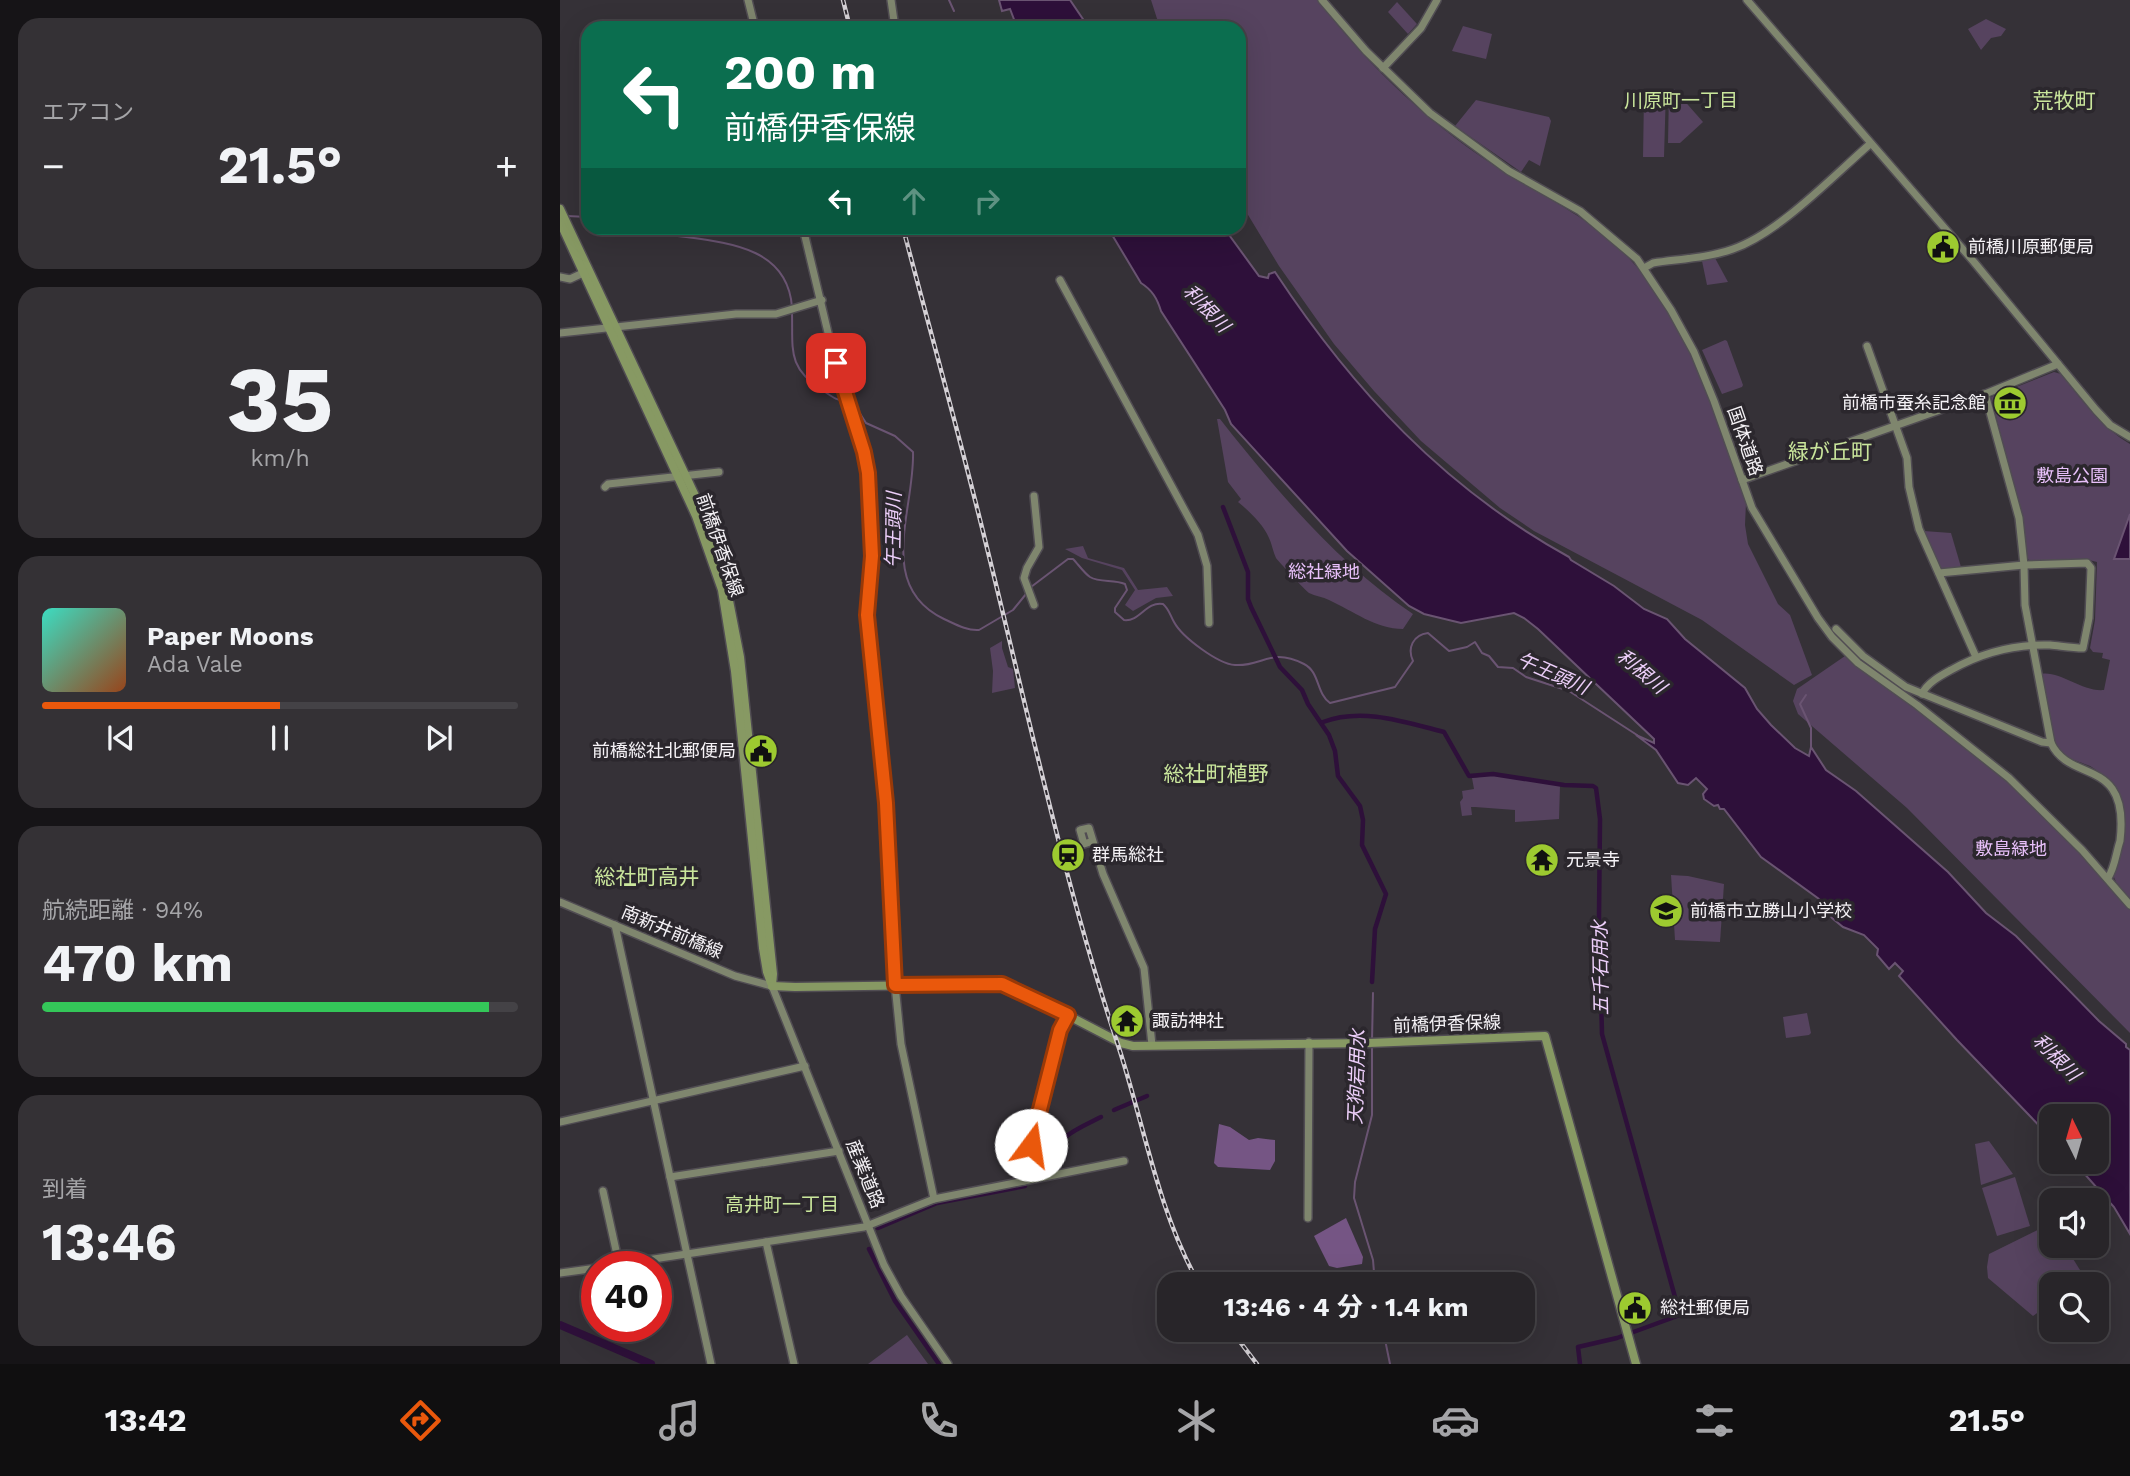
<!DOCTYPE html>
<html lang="ja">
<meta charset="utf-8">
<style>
body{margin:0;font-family:"Work Sans","Noto Sans JP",sans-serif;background:#343135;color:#f1f3f6;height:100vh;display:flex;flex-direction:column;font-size:26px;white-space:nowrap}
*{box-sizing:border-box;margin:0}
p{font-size:23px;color:#a5a5a8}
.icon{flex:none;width:38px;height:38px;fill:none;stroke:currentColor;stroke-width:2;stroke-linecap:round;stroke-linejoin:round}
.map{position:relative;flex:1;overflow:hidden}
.drawer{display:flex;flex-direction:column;gap:18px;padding:18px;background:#161417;width:560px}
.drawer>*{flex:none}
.top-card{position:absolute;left:21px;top:21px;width:665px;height:214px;border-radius:21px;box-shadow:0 7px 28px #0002,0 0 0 2px #444246;background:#0b6e4f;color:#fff;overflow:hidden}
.needle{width:46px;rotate:355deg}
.tools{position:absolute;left:1479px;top:1104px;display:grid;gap:14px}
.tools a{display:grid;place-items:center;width:70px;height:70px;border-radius:14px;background:#282529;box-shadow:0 7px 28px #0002,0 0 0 2px #444246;font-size:35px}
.speed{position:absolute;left:21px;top:1251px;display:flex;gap:14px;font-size:35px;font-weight:700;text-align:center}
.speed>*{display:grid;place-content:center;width:91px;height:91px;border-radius:50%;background:#282529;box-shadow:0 7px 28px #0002,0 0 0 2px #444246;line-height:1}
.speed .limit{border:10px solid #d22;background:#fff;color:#111}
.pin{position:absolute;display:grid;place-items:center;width:60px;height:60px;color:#fff;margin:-30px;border-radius:14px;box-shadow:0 4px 10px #0006}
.me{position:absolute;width:77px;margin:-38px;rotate:14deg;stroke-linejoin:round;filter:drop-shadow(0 0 5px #0008)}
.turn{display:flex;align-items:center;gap:24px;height:147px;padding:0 28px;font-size:32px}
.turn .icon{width:91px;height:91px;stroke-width:2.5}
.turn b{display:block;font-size:49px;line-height:60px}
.lanes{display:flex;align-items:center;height:66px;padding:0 28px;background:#0003;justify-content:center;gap:35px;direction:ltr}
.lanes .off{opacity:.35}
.big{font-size:52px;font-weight:700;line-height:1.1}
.drawer .widget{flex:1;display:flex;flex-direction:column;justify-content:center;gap:10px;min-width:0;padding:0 24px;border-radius:21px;background:#343135}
.drawer .dial{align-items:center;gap:0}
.dial b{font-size:91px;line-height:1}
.song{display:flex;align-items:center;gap:21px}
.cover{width:84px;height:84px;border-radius:10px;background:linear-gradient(135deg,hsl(170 70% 55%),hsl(20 70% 35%))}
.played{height:7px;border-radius:4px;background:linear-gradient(90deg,#ea580c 50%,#444246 50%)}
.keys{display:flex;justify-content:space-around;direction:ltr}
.heat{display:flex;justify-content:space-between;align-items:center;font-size:38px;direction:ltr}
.charge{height:10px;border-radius:5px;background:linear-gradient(90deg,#34c759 94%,#444246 0)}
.trip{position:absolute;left:597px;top:1272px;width:378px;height:70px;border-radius:21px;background:#282529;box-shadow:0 7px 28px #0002,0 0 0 2px #444246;font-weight:700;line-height:70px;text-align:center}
.menu{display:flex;height:112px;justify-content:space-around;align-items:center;background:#100f10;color:#a5a5a8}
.menu .icon{width:49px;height:49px}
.menu .selected{color:#ea580c}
.menu b{font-size:32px;color:#f1f3f6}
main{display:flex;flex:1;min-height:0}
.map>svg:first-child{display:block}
.green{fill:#56435f}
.forest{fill:#755584}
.water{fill:#2e103a;stroke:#6a5472;stroke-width:2}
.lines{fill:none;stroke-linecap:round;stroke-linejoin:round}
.stream{stroke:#6a5472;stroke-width:2}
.canal{stroke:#2e103a;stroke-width:4.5}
.river{stroke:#2e103a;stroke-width:8}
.secondary-casing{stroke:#514d53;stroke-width:10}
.primary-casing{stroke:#514d53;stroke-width:11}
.secondary{stroke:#7f866e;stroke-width:7}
.primary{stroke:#879963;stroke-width:8}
.rail-casing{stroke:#d5d1d6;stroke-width:4.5}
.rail{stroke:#2b272d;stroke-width:2;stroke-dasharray:5;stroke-linecap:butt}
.route-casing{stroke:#983908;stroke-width:18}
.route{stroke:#ea580c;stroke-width:12}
.labels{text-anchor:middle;stroke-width:7;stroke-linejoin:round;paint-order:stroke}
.poi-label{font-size:18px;fill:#f5f2f6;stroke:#2b272d;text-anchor:start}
.street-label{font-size:18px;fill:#f5f2f6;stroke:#2b272d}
.park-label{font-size:18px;fill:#e8c0fa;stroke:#2b272d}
.neighbourhood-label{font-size:19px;fill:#cae69c;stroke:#2b272d}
.water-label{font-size:19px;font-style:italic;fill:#edcffa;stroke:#2b272d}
.quarter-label{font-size:21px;fill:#cae69c;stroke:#2b272d}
</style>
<main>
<section class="drawer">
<div class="widget"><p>エアコン</p>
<div class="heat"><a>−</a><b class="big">21.5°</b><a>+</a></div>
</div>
<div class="widget dial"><b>35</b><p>km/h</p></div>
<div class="widget">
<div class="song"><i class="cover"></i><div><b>Paper Moons</b><p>Ada Vale</p></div></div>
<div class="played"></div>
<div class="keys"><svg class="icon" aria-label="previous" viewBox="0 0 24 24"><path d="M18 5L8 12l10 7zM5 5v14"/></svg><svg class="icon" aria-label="pause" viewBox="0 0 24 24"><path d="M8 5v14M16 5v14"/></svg><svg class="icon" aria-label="next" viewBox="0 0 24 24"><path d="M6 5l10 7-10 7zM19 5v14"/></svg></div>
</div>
<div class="widget"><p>航続距離 · 94%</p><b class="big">470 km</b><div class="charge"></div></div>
<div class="widget"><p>到着</p><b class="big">13:46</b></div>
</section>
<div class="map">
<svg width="1570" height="1364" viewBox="0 0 1570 1364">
<rect width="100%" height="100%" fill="#353137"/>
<g class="green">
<path d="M591,0h167c51,68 118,130 191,175 41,25 84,45 118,81 61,65 91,164 119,247l-1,22 3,19 30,60 12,11 22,60 -18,10 -92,-65 -168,-89 -34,-23 -79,-67 -47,-50 -40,-47 -55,-78 -40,-66v-172h-79z"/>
<path d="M837,2l20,22 -9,10 -20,-22z"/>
<path d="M1426,19l20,10 -5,7 -10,2 -10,12 -13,-21z"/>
<path d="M903,26l29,8 -6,25 -34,-8z"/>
<path d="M1093,89h13l-2,68h-21l1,-61 9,1z"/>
<path d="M1114,89l29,33 -23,21h-12l1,-52z"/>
<path d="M916,100l73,17 2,4 -11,45 -11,-6 -8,12 -66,-46z"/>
<path d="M1155,258l13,24 -21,3 -5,-24z"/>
<path d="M1165,340l2,1 16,44 -1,2 -20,7 -20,-44z"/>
<path d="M1494,372l7,2c21,26 39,52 69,70v455l-14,-17 -3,-7c12,-46 17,-86 -23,-109 -12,-5 -25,-7 -32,-18 -11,-17 -14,-54 -18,-74 20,-4 41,18 64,16l6,-30 -8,-2 1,-5 -10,-1 -3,-4 5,-28 2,-58 -8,-2 -59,1 -2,-2 -6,-42 -31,-120z"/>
<path d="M657,419h3c55,70 118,145 193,195l-10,15c-27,0 -50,-18 -74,-29 -6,-3 -14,-4 -20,-7 -3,-2 -32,-33 -33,-35 -3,-6 -4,-14 -7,-20 -6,-14 -20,-27 -31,-36l3,-3 -13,-17z"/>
<path d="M1364,531l27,2 10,34 -21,3 -18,-36z"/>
<path d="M523,546l5,12 36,10 14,22 29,-3 6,9 -17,2 -23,13 -8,-6 10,-15 -13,-20 -40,-12 -17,-9z"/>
<path d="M442,641v7l6,19 5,2 2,19 -23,5 1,-22 -3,-23z"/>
<path d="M1285,656c106,70 205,155 285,254v123l-223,-225 -109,-94 -5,-13 4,-12z"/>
<path d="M933,775l67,11 -1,33 -44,3v-12l-40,-3h-4l1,8 -10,1 -2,-14 3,-4 -1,-7 12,-2 -2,-11z"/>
<path d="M1111,875l17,1 36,8 -4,58 -45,-2z"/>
<path d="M1247,1013l4,20 -2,2 -23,3 -3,-21z"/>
<path d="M1429,1141l24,33 -32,11 -6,-41z"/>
<path d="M1455,1177l15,49 -33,10 -15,-48z"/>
<path d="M1490,1224l1,22h14l20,32 -9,6h-25v19l-18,13 -45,-38 -1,-11 2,-13z"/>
<path d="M347,1335l21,29h-60z"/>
</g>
<g class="forest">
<path d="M659,1124l11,3 19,13 9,-2 17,2v21l-5,9 -52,-3 -4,-4z"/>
<path d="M786,1218l17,39 -1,7 -25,4 -8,-2 -15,-30z"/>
</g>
<g class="water">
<path d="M439,0h71l19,28h-76l2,-6 -5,-13 -8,2z"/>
<path d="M548,228h116l35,48 9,2 1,-4 6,-2c78,118 169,216 294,285l2,3 43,26 30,23 23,10 18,20 60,49 12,21 14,16 24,23 14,8 2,-9 15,23 30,21 92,81 38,41 30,23 83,85 27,23v3l4,3v184l-16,-27 -40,-45h22v-46h-45v22l-94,-98 -58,-64 4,-5 -8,-8 -6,6 -12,-14 1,-6 -14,-14 -21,-8 -11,-9 -13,-19 -58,-42 -37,-48h-4l-2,-4 -4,1 -10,-7 -1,-5 4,-5 -11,-11 -8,7 -10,-2 -22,-33 -20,-15 18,8v-4l-116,-110 -14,-11 -10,-5 -53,10 -37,-9 -15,-8 -62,-55 -116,-127 -6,-14 -64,-99c-4,-13 -9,-21 -20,-28z"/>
<path d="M1570,514v45h-16z"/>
</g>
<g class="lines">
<g class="stream">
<path d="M389,0l5,11"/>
<path d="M7,216l21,1"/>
<path d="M77,228c54,17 149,2 155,79"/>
<path d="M232,313c1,37 -5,54 30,77 8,5 14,11 24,11"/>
<path d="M292,401l14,22 29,13 18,16c2,57 -38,134 31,167 11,5 23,12 35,11l34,-20 13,-16"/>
<path d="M471,587l37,-28h5c5,5 11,14 17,18 10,6 24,2 35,7l2,6 -12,18v4l9,8c16,2 22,-19 39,-16 6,5 7,11 11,18 8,15 44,42 61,43 27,2 35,-18 69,-1 16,8 12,29 26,39l65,-16 18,-26c-6,-13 0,-26 15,-28l21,18 18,-4 8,-5 7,11 7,3 9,11 15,1 13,9 43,14 68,44"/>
<path d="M1246,695l-6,9 11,24v21"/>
<path d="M812,1041l1,-48"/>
<path d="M812,1046v69l-17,67 -1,16 19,62 2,24"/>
<path d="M823,1330l7,34"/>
</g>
<g class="canal">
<path d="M663,507l25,65v27l3,8 29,60 22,23 6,14 21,31 6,16 3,25 22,30 3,14 -1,25 24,49 -11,35 -3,53"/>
<path d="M763,722c39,-15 82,0 121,10l25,44 24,-2 71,11 29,1 3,2 4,31 -1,97 3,118 78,281 -63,23 -39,9 2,17"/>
<path d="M554,1110l33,-14"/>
<path d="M485,1169c11,-33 28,-38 56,-52"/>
<path d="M318,1228l59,-25 88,-17"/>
<path d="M309,1249l26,52 44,63"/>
</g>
<path class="river" d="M0,1325l91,39"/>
<g class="secondary-casing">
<g id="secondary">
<path d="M188,0l7,28"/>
<path d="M331,0l4,28"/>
<path d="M762,0l44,51 64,62 79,58 71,40 57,48 34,51 23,42 20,49 38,107 66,110 14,19 26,26 59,42 92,73 73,72 48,55"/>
<path d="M1187,0l227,262 122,148 14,15 20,12"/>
<path d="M823,68l38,-40 16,-28"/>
<path d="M243,228l27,113 37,125 5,90 -4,60 17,187 10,182 6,59 33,155"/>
<path d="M1084,268l9,-5c26,-4 55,-5 80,-14 46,-16 100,-73 137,-105"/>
<path d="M0,277l10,2 13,-6"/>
<path d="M500,280l138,255 9,31 2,57"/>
<path d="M0,333l176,-19h40l46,-14"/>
<path d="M1307,346l40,112 2,29 10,42 57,128"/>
<path d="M1425,394l34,124 5,47 1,40 26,138c19,41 79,13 69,98 -4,12 -5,26 -12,37"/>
<path d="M1182,480l243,-86 73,-30"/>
<path d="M45,487l3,-3 111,-12"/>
<path d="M474,605l-10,-27 3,-10 12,-21 -5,-51"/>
<path d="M1276,629l27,27 43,31 136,55 9,1"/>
<path d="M1362,694c5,-11 18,-18 29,-24 30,-17 64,-26 99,-25 11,1 22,3 33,3l6,-30 2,-50 -4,-5 -63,2 -85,8"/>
<path d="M533,841l-9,3 -4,-14 9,-2 14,46 41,94 8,77"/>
<path d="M0,902l175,74 37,10 112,279 17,31 47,68"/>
<path d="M55,925l96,439"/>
<path d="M0,1122l245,-56"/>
<path d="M110,1177l169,-26"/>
<path d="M464,1181l36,-151 8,-15"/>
<path d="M43,1191l16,73"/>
<path d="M748,1218l1,-176"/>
<path d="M206,1242l28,122"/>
<path d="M41,1267l263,-40 70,-28 190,-38"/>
<path d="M0,1273l37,-5"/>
</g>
</g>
<g class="primary-casing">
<g id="primary">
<path d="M0,209l138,293 25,68 17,87 33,317 -1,12"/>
<path d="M0,222l136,294 26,74 13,81 28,277 4,24 4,11"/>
<path d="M212,986l23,1 207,-3 15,5 104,54 12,3 236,-3 176,-7 91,328"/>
</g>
</g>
<use href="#secondary" class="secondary"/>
<use href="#primary" class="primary"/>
<g class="rail-casing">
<g id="rail">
<path d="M283,0l7,28"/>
<path d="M343,228c28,106 58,213 84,320 41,165 76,330 129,491 28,83 40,168 83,245"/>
<path d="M671,1330l26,34"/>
</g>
</g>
<use href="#rail" class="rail"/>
</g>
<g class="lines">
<g class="route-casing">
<path id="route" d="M276,363l28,89 4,21 4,83 -5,59 19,188 9,182 107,-1 66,31 -8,15 -29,115"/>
</g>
<use href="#route" class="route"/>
</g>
<defs>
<g id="civic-disc" transform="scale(1.75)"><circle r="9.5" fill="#9dca30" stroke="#2b272d"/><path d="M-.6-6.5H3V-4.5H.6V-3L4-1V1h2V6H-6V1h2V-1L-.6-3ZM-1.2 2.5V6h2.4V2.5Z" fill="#111"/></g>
<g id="museum-disc" transform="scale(1.75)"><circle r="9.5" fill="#9dca30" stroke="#2b272d"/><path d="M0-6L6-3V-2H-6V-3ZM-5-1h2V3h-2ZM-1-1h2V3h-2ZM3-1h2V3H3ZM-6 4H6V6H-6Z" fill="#111"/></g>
<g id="station-disc" transform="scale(1.75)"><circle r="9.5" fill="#9dca30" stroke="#2b272d"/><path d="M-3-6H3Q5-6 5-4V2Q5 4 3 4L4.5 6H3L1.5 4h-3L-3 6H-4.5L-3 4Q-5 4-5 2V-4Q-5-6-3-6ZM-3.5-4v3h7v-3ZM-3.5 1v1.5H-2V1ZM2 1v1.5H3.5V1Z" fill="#111"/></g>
<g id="temple-disc" transform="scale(1.75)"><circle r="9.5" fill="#9dca30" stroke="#2b272d"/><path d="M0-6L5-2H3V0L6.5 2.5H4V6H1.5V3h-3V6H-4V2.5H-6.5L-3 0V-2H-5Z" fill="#111"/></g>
<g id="school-disc" transform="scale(1.75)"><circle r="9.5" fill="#9dca30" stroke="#2b272d"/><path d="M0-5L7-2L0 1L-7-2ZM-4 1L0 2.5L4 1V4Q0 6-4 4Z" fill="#111"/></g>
</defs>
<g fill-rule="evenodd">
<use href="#civic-disc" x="1383" y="247"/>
<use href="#museum-disc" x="1450" y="403"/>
<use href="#civic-disc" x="201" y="751"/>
<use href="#station-disc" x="508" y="855"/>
<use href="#temple-disc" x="982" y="860"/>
<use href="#school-disc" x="1106" y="911"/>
<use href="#temple-disc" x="567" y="1021"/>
<use href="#civic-disc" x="1075" y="1308"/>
</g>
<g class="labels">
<g class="poi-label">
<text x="1408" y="253">前橋川原郵便局</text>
<text x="1426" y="409" text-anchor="end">前橋市蚕糸記念館</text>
<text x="176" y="757" text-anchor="end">前橋総社北郵便局</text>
<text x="532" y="861">群馬総社</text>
<text x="1006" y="866">元景寺</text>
<text x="1130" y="917">前橋市立勝山小学校</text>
<text x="592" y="1027">諏訪神社</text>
<text x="1100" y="1314">総社郵便局</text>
</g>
<g class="street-label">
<text transform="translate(1185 441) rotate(71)" y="6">国体道路</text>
<text transform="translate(160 545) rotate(71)" y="6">前橋伊香保線</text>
<text transform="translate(112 932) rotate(23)" y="6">南新井前橋線</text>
<text transform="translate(887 1024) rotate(-2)" y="6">前橋伊香保線</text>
<text transform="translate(305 1174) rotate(68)" y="6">産業道路</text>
</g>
<g class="park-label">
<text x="1512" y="482">敷島公園</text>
<text x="764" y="578">総社緑地</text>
<text x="1451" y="855">敷島緑地</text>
</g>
<g class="neighbourhood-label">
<text x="1121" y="107">川原町一丁目</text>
<text x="222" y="1211">高井町一丁目</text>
</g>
<g class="water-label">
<text transform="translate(647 308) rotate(46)" y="7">利根川</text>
<text transform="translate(333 530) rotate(-89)" y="7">午王頭川</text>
<text transform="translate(1082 671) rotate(40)" y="7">利根川</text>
<text transform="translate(993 673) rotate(24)" y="7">午王頭川</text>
<text transform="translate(1040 968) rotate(-91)" y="7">五千石用水</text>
<text transform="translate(1497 1057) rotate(45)" y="7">利根川</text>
<text transform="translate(796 1077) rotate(-88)" y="7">天狗岩用水</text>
</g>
<g class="quarter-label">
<text x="1504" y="108">荒牧町</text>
<text x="1270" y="459">緑が丘町</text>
<text x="656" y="781">総社町植野</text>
<text x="87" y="884">総社町高井</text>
</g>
</g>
</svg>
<div class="tools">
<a><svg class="needle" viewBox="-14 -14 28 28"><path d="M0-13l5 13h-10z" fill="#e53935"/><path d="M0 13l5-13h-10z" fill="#a5a5a8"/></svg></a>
<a><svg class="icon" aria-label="sound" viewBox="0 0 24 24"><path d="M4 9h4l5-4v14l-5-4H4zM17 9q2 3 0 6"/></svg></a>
<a><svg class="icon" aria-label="search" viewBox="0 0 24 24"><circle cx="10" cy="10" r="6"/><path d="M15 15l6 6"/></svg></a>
</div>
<div class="speed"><div class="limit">40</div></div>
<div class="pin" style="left:276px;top:363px;background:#d93025"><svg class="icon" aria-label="arrive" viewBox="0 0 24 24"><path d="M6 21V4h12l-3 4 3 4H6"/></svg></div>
<svg class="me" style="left:471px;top:1145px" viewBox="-20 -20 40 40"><circle r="19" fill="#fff"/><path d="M0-13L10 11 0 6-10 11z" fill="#ea580c"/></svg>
<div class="trip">13:46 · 4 分 · 1.4 km</div>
<div class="top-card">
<div class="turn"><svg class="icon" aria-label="left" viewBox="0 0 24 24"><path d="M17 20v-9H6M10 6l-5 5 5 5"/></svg><div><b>200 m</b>前橋伊香保線</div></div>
<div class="lanes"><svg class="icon" aria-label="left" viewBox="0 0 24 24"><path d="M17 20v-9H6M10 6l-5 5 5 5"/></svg><svg class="icon off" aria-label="ahead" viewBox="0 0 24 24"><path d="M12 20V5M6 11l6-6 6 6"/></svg><svg class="icon off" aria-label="right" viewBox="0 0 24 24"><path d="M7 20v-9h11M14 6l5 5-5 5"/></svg></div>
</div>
</div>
</main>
<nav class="menu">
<b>13:42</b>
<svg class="icon selected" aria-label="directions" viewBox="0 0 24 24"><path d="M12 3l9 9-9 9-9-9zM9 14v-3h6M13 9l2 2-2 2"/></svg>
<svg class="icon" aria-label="music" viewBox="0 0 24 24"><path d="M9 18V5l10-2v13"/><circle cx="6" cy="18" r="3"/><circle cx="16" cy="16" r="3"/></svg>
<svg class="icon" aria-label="phone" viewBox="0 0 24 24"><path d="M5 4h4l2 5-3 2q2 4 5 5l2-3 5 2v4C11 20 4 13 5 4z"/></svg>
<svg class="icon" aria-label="climate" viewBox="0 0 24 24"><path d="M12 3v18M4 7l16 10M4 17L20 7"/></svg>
<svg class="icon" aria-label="car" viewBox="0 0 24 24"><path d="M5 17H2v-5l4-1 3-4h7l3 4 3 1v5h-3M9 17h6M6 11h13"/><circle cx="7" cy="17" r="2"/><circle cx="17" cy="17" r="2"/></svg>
<svg class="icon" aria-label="filters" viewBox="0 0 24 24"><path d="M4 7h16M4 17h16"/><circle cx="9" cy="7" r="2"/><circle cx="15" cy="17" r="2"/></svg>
<b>21.5°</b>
</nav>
